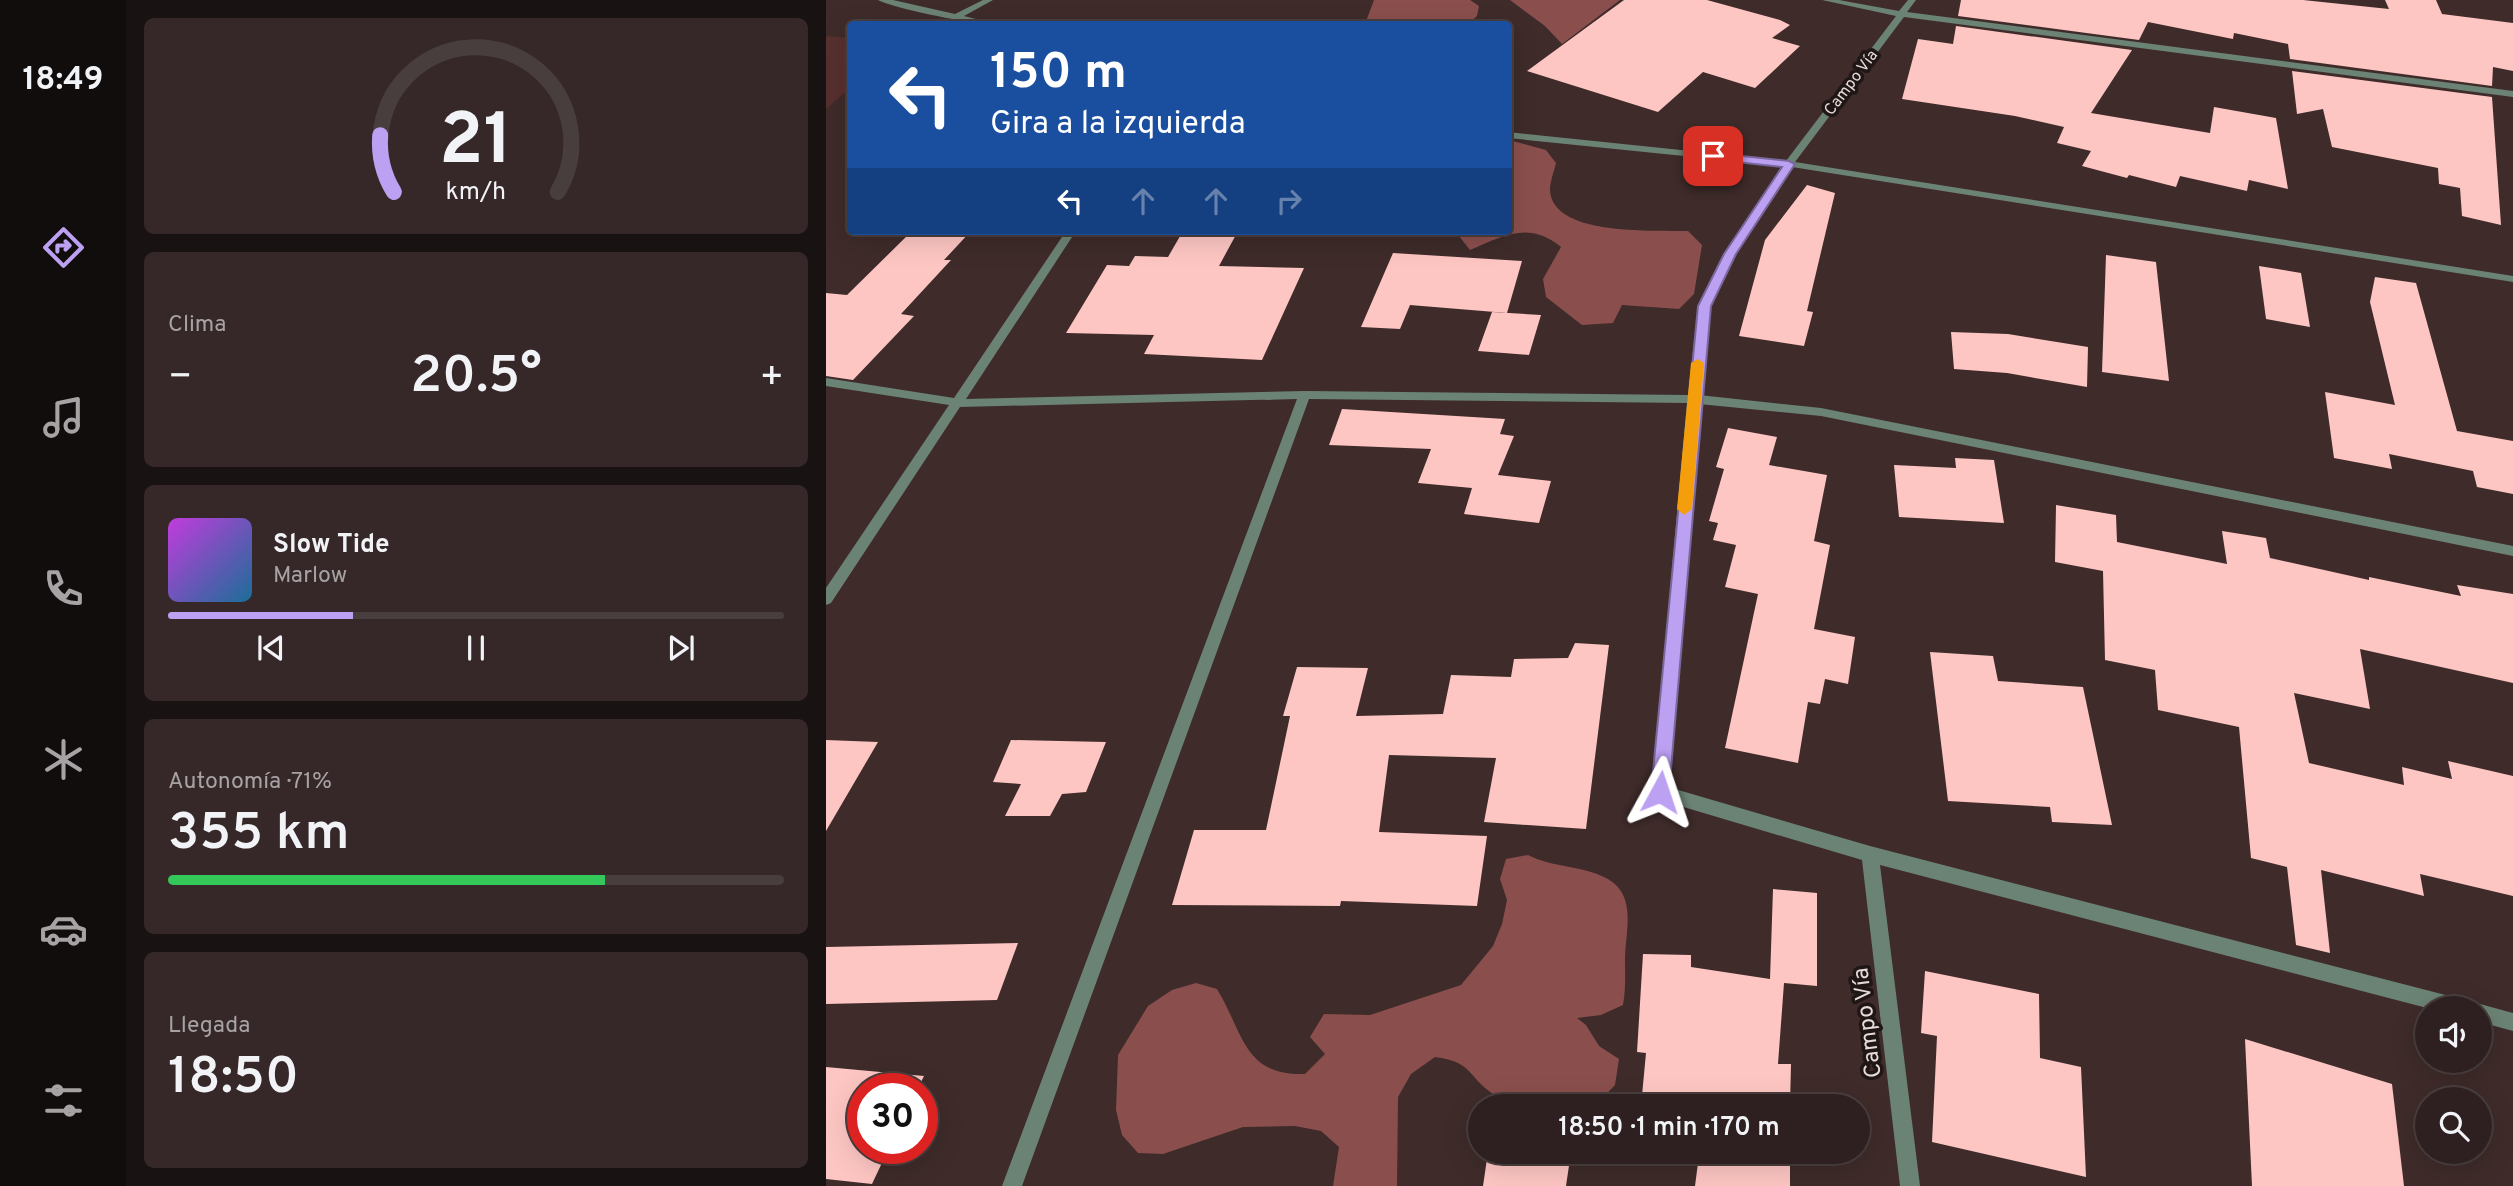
<!DOCTYPE html>
<html lang="es">
<meta charset="utf-8">
<style>
body{margin:0;font-family:Overpass,sans-serif;background:#362829;color:#f1f3f6;height:100vh;display:flex;flex-direction:column;font-size:26px;white-space:nowrap}
*{box-sizing:border-box;margin:0}
p{font-size:23px;color:#a7a3a5}
.icon{flex:none;width:38px;height:38px;fill:none;stroke:currentColor;stroke-width:2;stroke-linecap:round;stroke-linejoin:round}
.map{position:relative;flex:1;overflow:hidden}
.sheet{display:flex;flex-direction:column;gap:18px;padding:18px;background:#191212;width:700px}
.sheet>*{flex:none}
.banner{position:absolute;left:21px;top:21px;width:665px;height:214px;border-radius:7px;box-shadow:0 7px 28px #0002,0 0 0 2px #493e3e;background:#1a4fa0;color:#fff;overflow:hidden}
.tools{position:absolute;left:1589px;top:996px;display:grid;gap:14px}
.tools a{display:grid;place-items:center;width:77px;height:77px;border-radius:50%;background:#2e2020;box-shadow:0 7px 28px #0002,0 0 0 2px #493e3e;font-size:35px}
.speed{position:absolute;left:21px;top:1073px;display:flex;gap:14px;font-size:35px;font-weight:700;text-align:center}
.speed>*{display:grid;place-content:center;width:91px;height:91px;border-radius:50%;background:#2e2020;box-shadow:0 7px 28px #0002,0 0 0 2px #493e3e;line-height:1}
.speed .limit{border:10px solid #d22;background:#fff;color:#111}
.pin{position:absolute;display:grid;place-items:center;width:60px;height:60px;color:#fff;margin:-30px;border-radius:14px;box-shadow:0 4px 10px #0006}
.me{position:absolute;width:77px;margin:-38px;rotate:5deg;stroke-linejoin:round;filter:drop-shadow(0 0 5px #0008)}
.turn{display:flex;align-items:center;gap:24px;height:147px;padding:0 28px;font-size:32px}
.turn .icon{width:91px;height:91px;stroke-width:2.5}
.turn b{display:block;font-size:49px;line-height:60px}
.lanes{display:flex;align-items:center;height:66px;padding:0 28px;background:#0003;justify-content:center;gap:35px;direction:ltr}
.lanes .off{opacity:.35}
.big{font-size:52px;font-weight:600;line-height:1.1}
.sheet .widget{flex:1;display:flex;flex-direction:column;justify-content:center;gap:10px;min-width:0;padding:0 24px;border-radius:10px;background:#362829}
.sheet .dial{align-items:center;gap:0}
.dial svg{height:182px;overflow:visible;fill:none;stroke:#493e3e;stroke-width:7;stroke-linecap:round;text-anchor:middle}
.dial text{fill:#f1f3f6;stroke:none}
.song{display:flex;align-items:center;gap:21px}
.cover{width:84px;height:84px;border-radius:10px;background:linear-gradient(135deg,hsl(290 70% 55%),hsl(200 70% 35%))}
.played{height:7px;border-radius:4px;background:linear-gradient(90deg,#bca0f2 30%,#493e3e 30%)}
.keys{display:flex;justify-content:space-around;direction:ltr}
.heat{display:flex;justify-content:space-between;align-items:center;font-size:38px;direction:ltr}
.charge{height:10px;border-radius:5px;background:linear-gradient(90deg,#34c759 71%,#493e3e 0)}
.trip{position:absolute;left:642px;top:1094px;width:402px;height:70px;border-radius:35px;background:#2e2020;box-shadow:0 7px 28px #0002,0 0 0 2px #493e3e;font-weight:600;line-height:70px;text-align:center}
main{display:flex;flex:1;min-height:0}
.tabs{display:flex;flex-direction:column;width:126px;justify-content:space-around;align-items:center;background:#120d0d;color:#a7a3a5}
.tabs .icon{width:49px;height:49px}
.tabs .active{color:#bca0f2}
.tabs b{font-size:32px;color:#f1f3f6}
.map>svg:first-child{display:block}
.green{fill:#57302f}
.forest{fill:#8a4f4d}
.building{fill:#fdc6c3}
.lines{fill:none;stroke-linecap:round;stroke-linejoin:round}
.minor{fill:#6b8374;fill-rule:evenodd}
.route{fill:#bca0f2;stroke:#7a689d;stroke-width:2}
.slow{fill:#f59e0b}
.labels{text-anchor:middle;stroke-width:7;stroke-linejoin:round;paint-order:stroke}
.far-street-label{font-size:16px;fill:#e8dbda;stroke:#1f1616}
.near-street-label{font-size:23px;fill:#e8dbda;stroke:#1f1616}
</style>
<main>
<nav class="tabs">
<b>18:49</b>
<svg class="icon active" aria-label="directions" viewBox="0 0 24 24"><path d="M12 3l9 9-9 9-9-9zM9 14v-3h6M13 9l2 2-2 2"/></svg>
<svg class="icon" aria-label="music" viewBox="0 0 24 24"><path d="M9 18V5l10-2v13"/><circle cx="6" cy="18" r="3"/><circle cx="16" cy="16" r="3"/></svg>
<svg class="icon" aria-label="phone" viewBox="0 0 24 24"><path d="M5 4h4l2 5-3 2q2 4 5 5l2-3 5 2v4C11 20 4 13 5 4z"/></svg>
<svg class="icon" aria-label="climate" viewBox="0 0 24 24"><path d="M12 3v18M4 7l16 10M4 17L20 7"/></svg>
<svg class="icon" aria-label="car" viewBox="0 0 24 24"><path d="M5 17H2v-5l4-1 3-4h7l3 4 3 1v5h-3M9 17h6M6 11h13"/><circle cx="7" cy="17" r="2"/><circle cx="17" cy="17" r="2"/></svg>
<svg class="icon" aria-label="filters" viewBox="0 0 24 24"><path d="M4 7h16M4 17h16"/><circle cx="9" cy="7" r="2"/><circle cx="15" cy="17" r="2"/></svg>
</nav>
<section class="sheet">
<div class="widget dial"><svg viewBox="0 0 100 80">
<path d="M14 69A42 42 0 1 1 86 69"/>
<path d="M14 69A42 42 0 0 1 8 44" stroke="#bca0f2"/>
<text x="50" y="56" font-size="32" font-weight="700">21</text>
<text x="50" y="72" font-size="11">km/h</text>
</svg></div>
<div class="widget"><p>Clima</p>
<div class="heat"><a>−</a><b class="big">20.5°</b><a>+</a></div>
</div>
<div class="widget">
<div class="song"><i class="cover"></i><div><b>Slow Tide</b><p>Marlow</p></div></div>
<div class="played"></div>
<div class="keys"><svg class="icon" aria-label="previous" viewBox="0 0 24 24"><path d="M18 5L8 12l10 7zM5 5v14"/></svg><svg class="icon" aria-label="pause" viewBox="0 0 24 24"><path d="M8 5v14M16 5v14"/></svg><svg class="icon" aria-label="next" viewBox="0 0 24 24"><path d="M6 5l10 7-10 7zM19 5v14"/></svg></div>
</div>
<div class="widget"><p>Autonomía · 71%</p><b class="big">355 km</b><div class="charge"></div></div>
<div class="widget"><p>Llegada</p><b class="big">18:50</b></div>
</section>
<div class="map">
<svg width="1687" height="1186" viewBox="0 0 1687 1186">
<rect width="100%" height="100%" fill="#3e2b2a"/>
<path class="green" d="M0,36l24,2v50l-24,21z"/>
<g class="forest">
<path d="M548,0h96l9,6 -2,10 -9,8h-103z"/>
<path d="M684,0h110l-58,44 -17,-18z"/>
<path d="M683,140l37,10 10,13c-2,8 -6,19 -6,27 2,47 107,40 138,41l14,14 -8,49 -15,15 -57,-4 -9,18 -31,2 -36,-28 -3,-18 18,-32c-32,-26 -56,-12 -91,3l-11,-14 5,-5h44z"/>
<path d="M702,855c25,13 53,10 78,23 31,16 20,51 19,79 0,17 1,31 -2,48l-22,10 -24,3 9,7 13,21 20,13 -4,26 -19,20c-18,1 -32,-2 -49,-4 -18,-3 -37,4 -54,-7 -27,-19 -20,-32 -58,-37l-24,17 -13,23 -1,89h-64l6,-39 -18,-16 -26,-5 -52,1 -80,27 -25,-1 -16,-18 -6,-25 2,-55 30,-49 24,-16 24,-7 21,6c27,44 26,87 88,85l20,-20 -15,-17 14,-23 46,1 91,-30 32,-39 9,-22 5,-24 -7,-21 6,-20z"/>
</g>
<g class="building">
<path d="M798,0h83l73,20 10,5 -18,13 28,8 -45,42 -52,-16 -45,40 -131,-41z"/>
<path d="M1135,0h342l86,9 -4,-9h51l6,14 71,9v48l-20,-4 -1,19 -202,-27 -2,-15 -54,-11 -1,6 -85,-17 -9,18 -181,-24z"/>
<path d="M1130,26l176,24 -41,63 119,20 4,-26 62,11 12,71 -39,-9 -2,11 -67,-15 -4,11 -47,-12 -2,3 -45,-12 9,-15 -34,-8 7,-16 -49,-11 -113,-17 16,-60 35,5z"/>
<path d="M1466,71l200,26 9,128 -39,-9 -2,-28 -21,-4 -1,-16 -106,-21 -9,-38 -26,5z"/>
<path d="M981,185l28,8 -28,118 6,1 -9,34 -65,-10 26,-96z"/>
<path d="M86,231h59l-27,29h7l-50,54 13,2 -61,64 -27,-4v-83l21,2z"/>
<path d="M357,231h55l-19,35 85,2 -42,92 -118,-6 10,-19 -88,-2 41,-68 22,1 6,-10 33,1z"/>
<path d="M567,253l129,8 -15,52 -97,-8 -10,24 -39,-2z"/>
<path d="M1280,255l50,7 13,119 -67,-9z"/>
<path d="M1433,266l42,7 9,54 -44,-8z"/>
<path d="M1549,277l41,6 41,148 56,10v53l-36,-7 -4,-16 -84,-17 3,15 -58,-11 -9,-66 70,13 -25,-103z"/>
<path d="M666,312l49,3 -12,40 -51,-4z"/>
<path d="M1125,332l57,2 80,13 -1,40 -80,-14 -53,-4z"/>
<path d="M516,409l163,10 -5,15 14,2 -16,39 53,6 -12,42 -75,-9 8,-26 -54,-5 13,-34 -102,-4z"/>
<path d="M902,428l49,9 -8,28 58,10 -13,66 16,4 -16,84 41,8 -7,47 -23,-5 -5,25 -12,-2 -10,61 -73,-15 33,-154 -33,-7 11,-42 -23,-5 5,-17 -9,-2 15,-52 -8,-2z"/>
<path d="M1129,458l39,2 10,63 -105,-6 -5,-52 62,3z"/>
<path d="M1230,505l60,10 1,27 110,22 -5,-33 44,7 4,20 99,22v-3l92,19 -4,-11 56,9v89l-153,-34 10,60 -76,-16 15,70 95,22 -2,-18 50,12 -4,-18 65,15v120l-93,-22 4,22 -103,-26 9,83 -34,-8 -9,-78 -36,-9 -12,-131 -81,-17 -3,-40 -50,-10 -2,-89 -48,-9z"/>
<path d="M749,643l34,2 -23,184 -102,-7 12,-64 -107,-3 -10,77 108,4 -10,70 -136,-5 -1,5 -168,-1 22,-75h72l24,-114h-7l14,-49 71,1 -12,48 87,-2 8,-39 60,2 3,-18 54,-1z"/>
<path d="M1104,652l63,4 5,25 85,6 29,138 -60,-3 -2,-15 -102,-6z"/>
<path d="M0,740l52,2 -52,89z"/>
<path d="M185,740l95,2 -20,50 -24,2 -12,22h-45l16,-32 -28,-2z"/>
<path d="M947,889l44,4v93l-33,-3 -6,81h13l-1,42h-149l5,-53 -9,-1 6,-98 48,1v12l79,12z"/>
<path d="M192,943l-21,57 -171,4v-57z"/>
<path d="M1099,971l114,23 1,64 41,9 5,110 -154,-35 5,-106 -16,-3z"/>
<path d="M1419,1039l147,45 12,102h-152z"/>
<path d="M0,1067l98,9 -6,12h-55v60h26l-17,36 -46,-5z"/>
<path d="M662,1152h83l-5,34h-83z"/>
<path d="M838,1152h126v34h-95l4,-31z"/>
</g>
<g class="lines">
<g class="minor">
<path d="M52,0h15l62,14 28,-14h10l-29,16 31,8c-16,2 -103,-16 -117,-24z"/>
<path d="M996,0h17l60,11 9,-11h8l-9,12 606,79v6l-609,-80 -109,145 718,114v6l-721,-115 -57,87 -25,52 -11,89 122,13 692,138v10l-692,-140 -122,-12 -31,383 202,59 591,153 6,3 3,6h-43l-547,-143 40,321h-20l-38,-326 -202,-60 -6,-3 -2,-5 35,-389 -378,-4 -287,787h-20l295,-787 -337,8 -129,196 -5,2v-17l123,-183 -123,-19v-8l128,20 112,-167h10l-110,168 339,-8 383,4 10,-89 27,-52 58,-88 -275,-28v-6l278,29 110,-145z"/>
<path d="M1654,1004l33,9v18l-33,-9v-14h-7z"/>
</g>
</g>
<path class="route" d="M887,153l76,8 6,3 -59,90 -25,52 -42,486 -2,6 -7,3 -6,-3 -3,-6 47,-486 26,-52 58,-87 -73,-8 -2,-3z"/>
<path class="slow" d="M872,359l6,4 -12,146 -8,6 -7,-6 14,-146z"/>
<g class="labels">
<g class="far-street-label">
<text transform="translate(1024 82) rotate(-53)" y="6">Campo Vía</text>
</g>
<g class="near-street-label">
<text transform="translate(1040 1023) rotate(-97)" y="8">Campo Vía</text>
</g>
</g>
</svg>
<div class="tools">
<a><svg class="icon" aria-label="sound" viewBox="0 0 24 24"><path d="M4 9h4l5-4v14l-5-4H4zM17 9q2 3 0 6"/></svg></a>
<a><svg class="icon" aria-label="search" viewBox="0 0 24 24"><circle cx="10" cy="10" r="6"/><path d="M15 15l6 6"/></svg></a>
</div>
<div class="speed"><div class="limit">30</div></div>
<div class="pin" style="left:887px;top:156px;background:#d93025"><svg class="icon" aria-label="arrive" viewBox="0 0 24 24"><path d="M6 21V4h12l-3 4 3 4H6"/></svg></div>
<svg class="me" style="left:834px;top:792px" viewBox="-20 -20 40 40"><path d="M0-17L14 15 0 8-14 15z" fill="#bca0f2" stroke="#fff" stroke-width="4"/></svg>
<div class="trip">18:50 · 1 min · 170 m</div>
<div class="banner">
<div class="turn"><svg class="icon" aria-label="left" viewBox="0 0 24 24"><path d="M17 20v-9H6M10 6l-5 5 5 5"/></svg><div><b>150 m</b>Gira a la izquierda</div></div>
<div class="lanes"><svg class="icon" aria-label="left" viewBox="0 0 24 24"><path d="M17 20v-9H6M10 6l-5 5 5 5"/></svg><svg class="icon off" aria-label="ahead" viewBox="0 0 24 24"><path d="M12 20V5M6 11l6-6 6 6"/></svg><svg class="icon off" aria-label="ahead" viewBox="0 0 24 24"><path d="M12 20V5M6 11l6-6 6 6"/></svg><svg class="icon off" aria-label="right" viewBox="0 0 24 24"><path d="M7 20v-9h11M14 6l5 5-5 5"/></svg></div>
</div>
</div>
</main>
